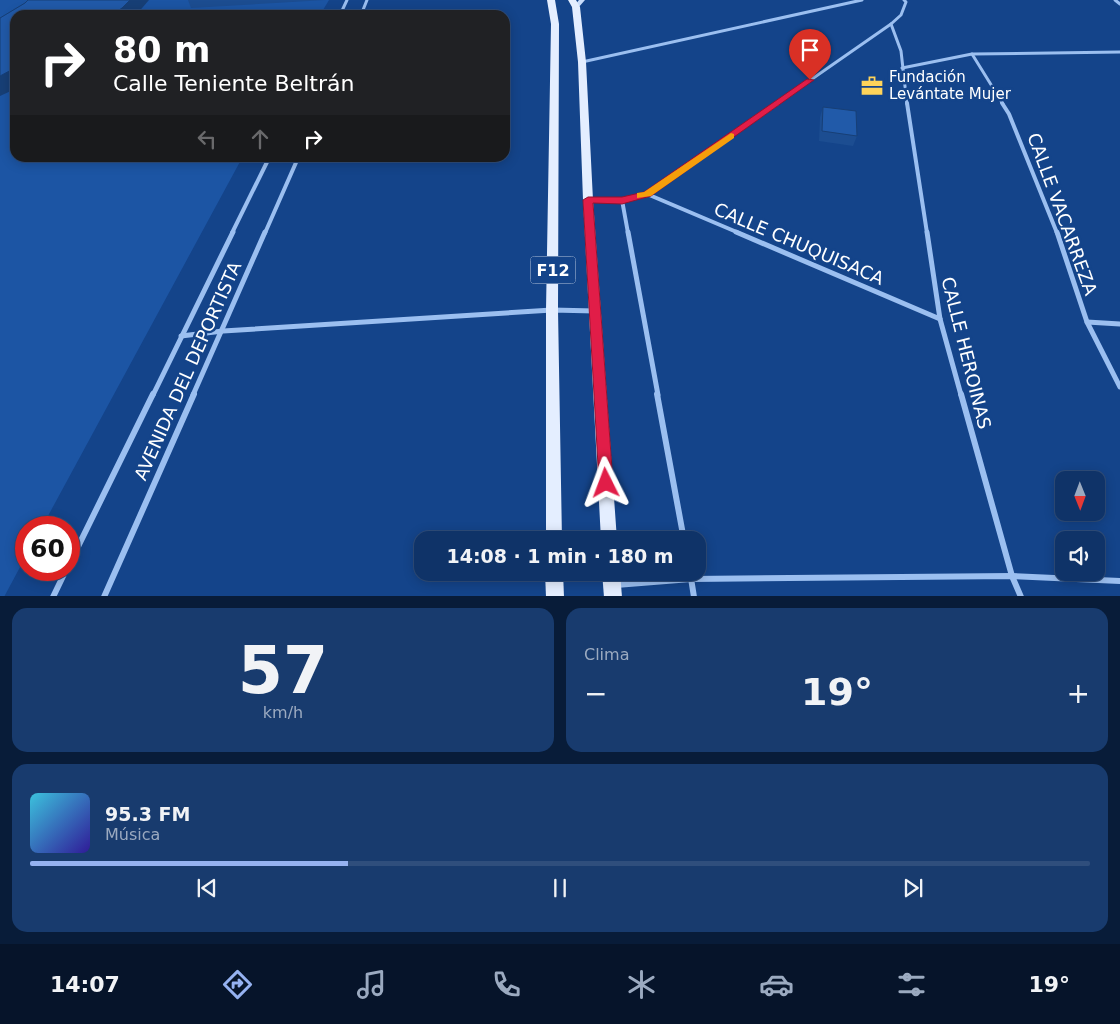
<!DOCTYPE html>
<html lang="es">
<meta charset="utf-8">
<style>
body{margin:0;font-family:"DejaVu Sans",sans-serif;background:#183b6e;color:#f1f3f6;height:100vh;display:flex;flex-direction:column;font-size:19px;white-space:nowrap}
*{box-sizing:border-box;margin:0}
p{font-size:16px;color:#9baac0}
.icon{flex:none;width:28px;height:28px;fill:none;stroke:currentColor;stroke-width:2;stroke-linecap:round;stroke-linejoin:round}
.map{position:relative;height:596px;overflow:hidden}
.details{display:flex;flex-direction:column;gap:12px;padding:12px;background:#081c39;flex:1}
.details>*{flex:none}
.top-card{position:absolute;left:10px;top:10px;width:500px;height:152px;border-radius:15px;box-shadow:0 2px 12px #0003,0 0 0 1px #2f4e7c;background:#202124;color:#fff;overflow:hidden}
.needle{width:32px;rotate:179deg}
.fabs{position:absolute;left:1055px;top:471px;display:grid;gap:10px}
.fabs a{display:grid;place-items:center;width:50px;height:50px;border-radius:10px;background:#0f3368;box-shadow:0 2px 12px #0003,0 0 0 1px #2f4e7c;font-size:25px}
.speed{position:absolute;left:15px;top:516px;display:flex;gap:10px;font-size:25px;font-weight:700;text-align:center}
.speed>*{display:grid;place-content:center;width:65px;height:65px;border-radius:50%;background:#0f3368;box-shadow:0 2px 12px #0003,0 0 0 1px #2f4e7c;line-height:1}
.speed .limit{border:8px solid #d22;background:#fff;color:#111}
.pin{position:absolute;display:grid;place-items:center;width:42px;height:42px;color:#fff;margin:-51px -21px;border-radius:50% 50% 50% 0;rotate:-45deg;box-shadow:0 0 5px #0007}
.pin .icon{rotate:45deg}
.me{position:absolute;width:55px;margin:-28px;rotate:357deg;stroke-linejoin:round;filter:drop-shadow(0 0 4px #0008)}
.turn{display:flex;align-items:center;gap:18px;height:105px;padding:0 20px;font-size:22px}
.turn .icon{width:65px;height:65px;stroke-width:2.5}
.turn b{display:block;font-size:35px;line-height:42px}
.lanes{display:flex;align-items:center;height:48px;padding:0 20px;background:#0003;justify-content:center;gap:25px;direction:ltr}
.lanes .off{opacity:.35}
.big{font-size:38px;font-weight:800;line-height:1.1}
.details .tile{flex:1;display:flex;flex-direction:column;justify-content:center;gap:8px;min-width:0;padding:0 18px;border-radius:15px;background:#183b6e}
.details .dial{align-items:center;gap:0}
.dial b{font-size:65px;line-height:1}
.song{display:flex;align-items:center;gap:15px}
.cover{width:60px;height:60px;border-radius:8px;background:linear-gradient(135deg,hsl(190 70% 55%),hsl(250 70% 35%))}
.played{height:5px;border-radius:2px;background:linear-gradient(90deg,#95b2f1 30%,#2f4e7c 30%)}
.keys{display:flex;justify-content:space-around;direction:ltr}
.heat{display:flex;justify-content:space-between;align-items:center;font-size:28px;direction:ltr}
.details .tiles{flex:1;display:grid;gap:12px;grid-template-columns:1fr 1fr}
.tile:last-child{grid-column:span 2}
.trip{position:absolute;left:414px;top:531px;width:292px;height:50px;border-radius:15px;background:#0f3368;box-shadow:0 2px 12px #0003,0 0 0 1px #2f4e7c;font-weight:800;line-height:50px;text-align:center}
.tabs{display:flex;height:80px;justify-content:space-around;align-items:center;background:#06142a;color:#9baac0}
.tabs .icon{width:35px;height:35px}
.tabs .current{color:#95b2f1}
.tabs b{font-size:22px;color:#f1f3f6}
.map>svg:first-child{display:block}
.green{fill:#1c55a4}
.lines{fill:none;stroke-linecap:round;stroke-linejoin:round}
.street-far3{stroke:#9bbff0;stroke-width:3}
.street-far2{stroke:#9bbff0;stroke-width:4}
.street-far1{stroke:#9bbff0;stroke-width:5}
.street{stroke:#9bbff0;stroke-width:6}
.secondary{fill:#c9ddfb;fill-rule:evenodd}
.primary{fill:#e4eeff;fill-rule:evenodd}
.wall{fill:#1c4d91}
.shaded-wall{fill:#173f76}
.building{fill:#215aa9;stroke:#173f76}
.route{fill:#e11d48;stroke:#92132f}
.slow{fill:#f59e0b}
.labels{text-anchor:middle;stroke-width:5;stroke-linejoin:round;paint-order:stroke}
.far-poi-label{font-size:15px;fill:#fff;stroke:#14448a;text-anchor:start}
.shield{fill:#14448a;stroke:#b8c7dc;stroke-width:1}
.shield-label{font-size:16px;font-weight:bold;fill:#fff}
.street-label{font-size:18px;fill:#fff;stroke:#14448a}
</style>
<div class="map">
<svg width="1120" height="597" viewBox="0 0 1120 597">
<rect width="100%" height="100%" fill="#14448a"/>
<path class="green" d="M0,0h329l-9,15h-305v143h227l-200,369 -16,1v28l-22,41 -4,-1z"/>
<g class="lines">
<g class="street-far3">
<path d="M1115,0l5,4"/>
<path d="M340,15l7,-15"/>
<path d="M361,15l6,-15"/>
<path d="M891,24l10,27 6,53"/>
<path d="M972,54l31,50"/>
<path d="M582,62l280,-62"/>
<path d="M902,68l70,-14 148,-2"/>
<path d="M776,104l115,-80 10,-9 5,-13 -2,-2"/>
</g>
<g class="street-far2">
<path d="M907,103l20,130"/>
<path d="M1002,103l7,11 48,119"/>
<path d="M647,194l92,39"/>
<path d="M588,200h34l25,-6 131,-91"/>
<path d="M622,200l6,33"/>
<path d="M232,233l37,-75"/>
<path d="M265,233l33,-75"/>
</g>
<g class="street-far1">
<path d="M628,232l30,163"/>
<path d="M736,232l204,87"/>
<path d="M927,232l13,87 21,76"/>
<path d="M1057,232l30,90 33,65"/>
<path d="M1087,322l33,2"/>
<path d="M181,336l42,-5 329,-21 43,1"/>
<path d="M153,395l80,-163"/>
<path d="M193,395l72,-163"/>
</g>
<g class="street">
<path d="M657,394l27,146"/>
<path d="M961,394l51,182 9,21"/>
<path d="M69,565l84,-171"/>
<path d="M690,572l4,25"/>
<path d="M616,585l75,-6 321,-3 108,5"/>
<path d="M53,597l13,-27"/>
<path d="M104,597l90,-203"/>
</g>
<path class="secondary" d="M579,0h6l-7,8h-4l-1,-1z"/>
<g class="primary">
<path d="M547,0h8l4,24 -1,286 4,230h-16v-230l5,-286z"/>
<path d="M568,0h8l4,7 6,55 7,138 24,340h-16l-18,-340 -5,-138 -6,-55z"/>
<path d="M545,572h18l1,25h-18z"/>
<path d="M602,572h18l2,25h-18z"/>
</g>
</g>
<g class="wall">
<path d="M188,0h138l-135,8z"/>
<path d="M823,107l34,29 -4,10 -34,-5 1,-24z"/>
</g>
<g class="shaded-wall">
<path d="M130,0h19l-13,15h-24z"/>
<path d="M15,68v21l-15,7v-20z"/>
</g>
<g class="building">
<path d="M28,0h102l-8,8 -10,7h-97v53l-15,8v-58l25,-15z"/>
<path d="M823,107l33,4 1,25 -35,-5z"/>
</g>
<path class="route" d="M807,79l7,1 -163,116 -29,8 -29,-1 20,280 -2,4 -5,2 -5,-2 -2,-4 -16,-283 5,-3h34l22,-5z"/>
<path class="slow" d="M731,133l3,1v4l-83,58 -14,2v-5l7,-1z"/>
<defs>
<g id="office-bare" transform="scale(1.725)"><path d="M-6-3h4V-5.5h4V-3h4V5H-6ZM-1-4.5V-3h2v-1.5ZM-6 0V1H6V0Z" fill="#ffd45a" stroke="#14448a" stroke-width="2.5" paint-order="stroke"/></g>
</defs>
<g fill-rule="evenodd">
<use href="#office-bare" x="872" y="86"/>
</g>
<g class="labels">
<g class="far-poi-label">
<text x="889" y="82">Fundación<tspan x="889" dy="17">Levántate Mujer</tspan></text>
</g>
<rect class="shield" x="530.5" y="256.5" width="45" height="27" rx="4"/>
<g class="shield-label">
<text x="553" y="276">F12</text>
</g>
<g class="street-label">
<text transform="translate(1062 214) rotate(70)" y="6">CALLE VACARREZA</text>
<text transform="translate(799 244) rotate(23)" y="6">CALLE CHUQUISACA</text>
<text transform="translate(966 353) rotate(76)" y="6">CALLE HEROINAS</text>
<text transform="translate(188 371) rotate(-66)" y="6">AVENIDA DEL DEPORTISTA</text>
</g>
</g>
</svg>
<div class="fabs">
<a><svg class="needle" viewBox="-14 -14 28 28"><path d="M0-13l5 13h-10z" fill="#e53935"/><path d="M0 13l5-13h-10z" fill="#9baac0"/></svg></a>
<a><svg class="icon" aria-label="sound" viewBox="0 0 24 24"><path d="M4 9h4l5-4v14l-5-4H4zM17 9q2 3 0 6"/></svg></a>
</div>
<div class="speed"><div class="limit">60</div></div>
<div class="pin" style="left:810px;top:80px;background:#d93025"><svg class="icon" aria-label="arrive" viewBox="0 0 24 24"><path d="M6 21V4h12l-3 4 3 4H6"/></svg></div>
<svg class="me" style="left:606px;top:483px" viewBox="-20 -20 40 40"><path d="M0-17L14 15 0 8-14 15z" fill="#e11d48" stroke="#fff" stroke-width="4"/></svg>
<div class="trip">14:08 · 1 min · 180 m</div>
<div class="top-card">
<div class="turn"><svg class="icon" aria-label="right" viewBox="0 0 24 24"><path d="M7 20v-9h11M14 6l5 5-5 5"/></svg><div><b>80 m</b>Calle Teniente Beltrán</div></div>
<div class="lanes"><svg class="icon off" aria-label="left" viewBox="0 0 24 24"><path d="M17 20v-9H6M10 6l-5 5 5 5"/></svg><svg class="icon off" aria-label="ahead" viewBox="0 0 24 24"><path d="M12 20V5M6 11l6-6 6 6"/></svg><svg class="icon" aria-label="right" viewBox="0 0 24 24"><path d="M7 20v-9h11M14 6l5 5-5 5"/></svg></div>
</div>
</div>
<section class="details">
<div class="tiles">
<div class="tile dial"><b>57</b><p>km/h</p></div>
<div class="tile"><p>Clima</p>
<div class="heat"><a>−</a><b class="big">19°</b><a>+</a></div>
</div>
<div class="tile">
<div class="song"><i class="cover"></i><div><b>95.3 FM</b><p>Música</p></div></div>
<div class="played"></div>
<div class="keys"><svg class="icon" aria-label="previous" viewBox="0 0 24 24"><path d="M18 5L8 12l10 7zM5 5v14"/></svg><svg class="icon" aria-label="pause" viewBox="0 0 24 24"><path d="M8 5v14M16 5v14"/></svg><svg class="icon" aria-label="next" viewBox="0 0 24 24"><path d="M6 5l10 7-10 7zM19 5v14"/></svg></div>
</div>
</div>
</section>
<nav class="tabs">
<b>14:07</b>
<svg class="icon current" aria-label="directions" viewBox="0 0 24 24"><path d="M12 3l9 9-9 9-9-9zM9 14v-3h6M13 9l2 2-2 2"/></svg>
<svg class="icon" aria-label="music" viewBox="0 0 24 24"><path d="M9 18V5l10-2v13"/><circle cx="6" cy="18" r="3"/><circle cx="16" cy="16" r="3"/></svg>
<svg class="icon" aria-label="phone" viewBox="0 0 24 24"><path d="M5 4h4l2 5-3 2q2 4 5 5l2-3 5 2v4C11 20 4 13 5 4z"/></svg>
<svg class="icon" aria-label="climate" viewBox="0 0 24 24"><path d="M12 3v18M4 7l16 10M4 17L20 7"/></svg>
<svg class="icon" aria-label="car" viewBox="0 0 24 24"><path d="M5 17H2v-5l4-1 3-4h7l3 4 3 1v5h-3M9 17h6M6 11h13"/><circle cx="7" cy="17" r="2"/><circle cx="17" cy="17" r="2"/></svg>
<svg class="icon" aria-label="filters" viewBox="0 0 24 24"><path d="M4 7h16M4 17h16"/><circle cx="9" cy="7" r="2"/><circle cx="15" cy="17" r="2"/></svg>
<b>19°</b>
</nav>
